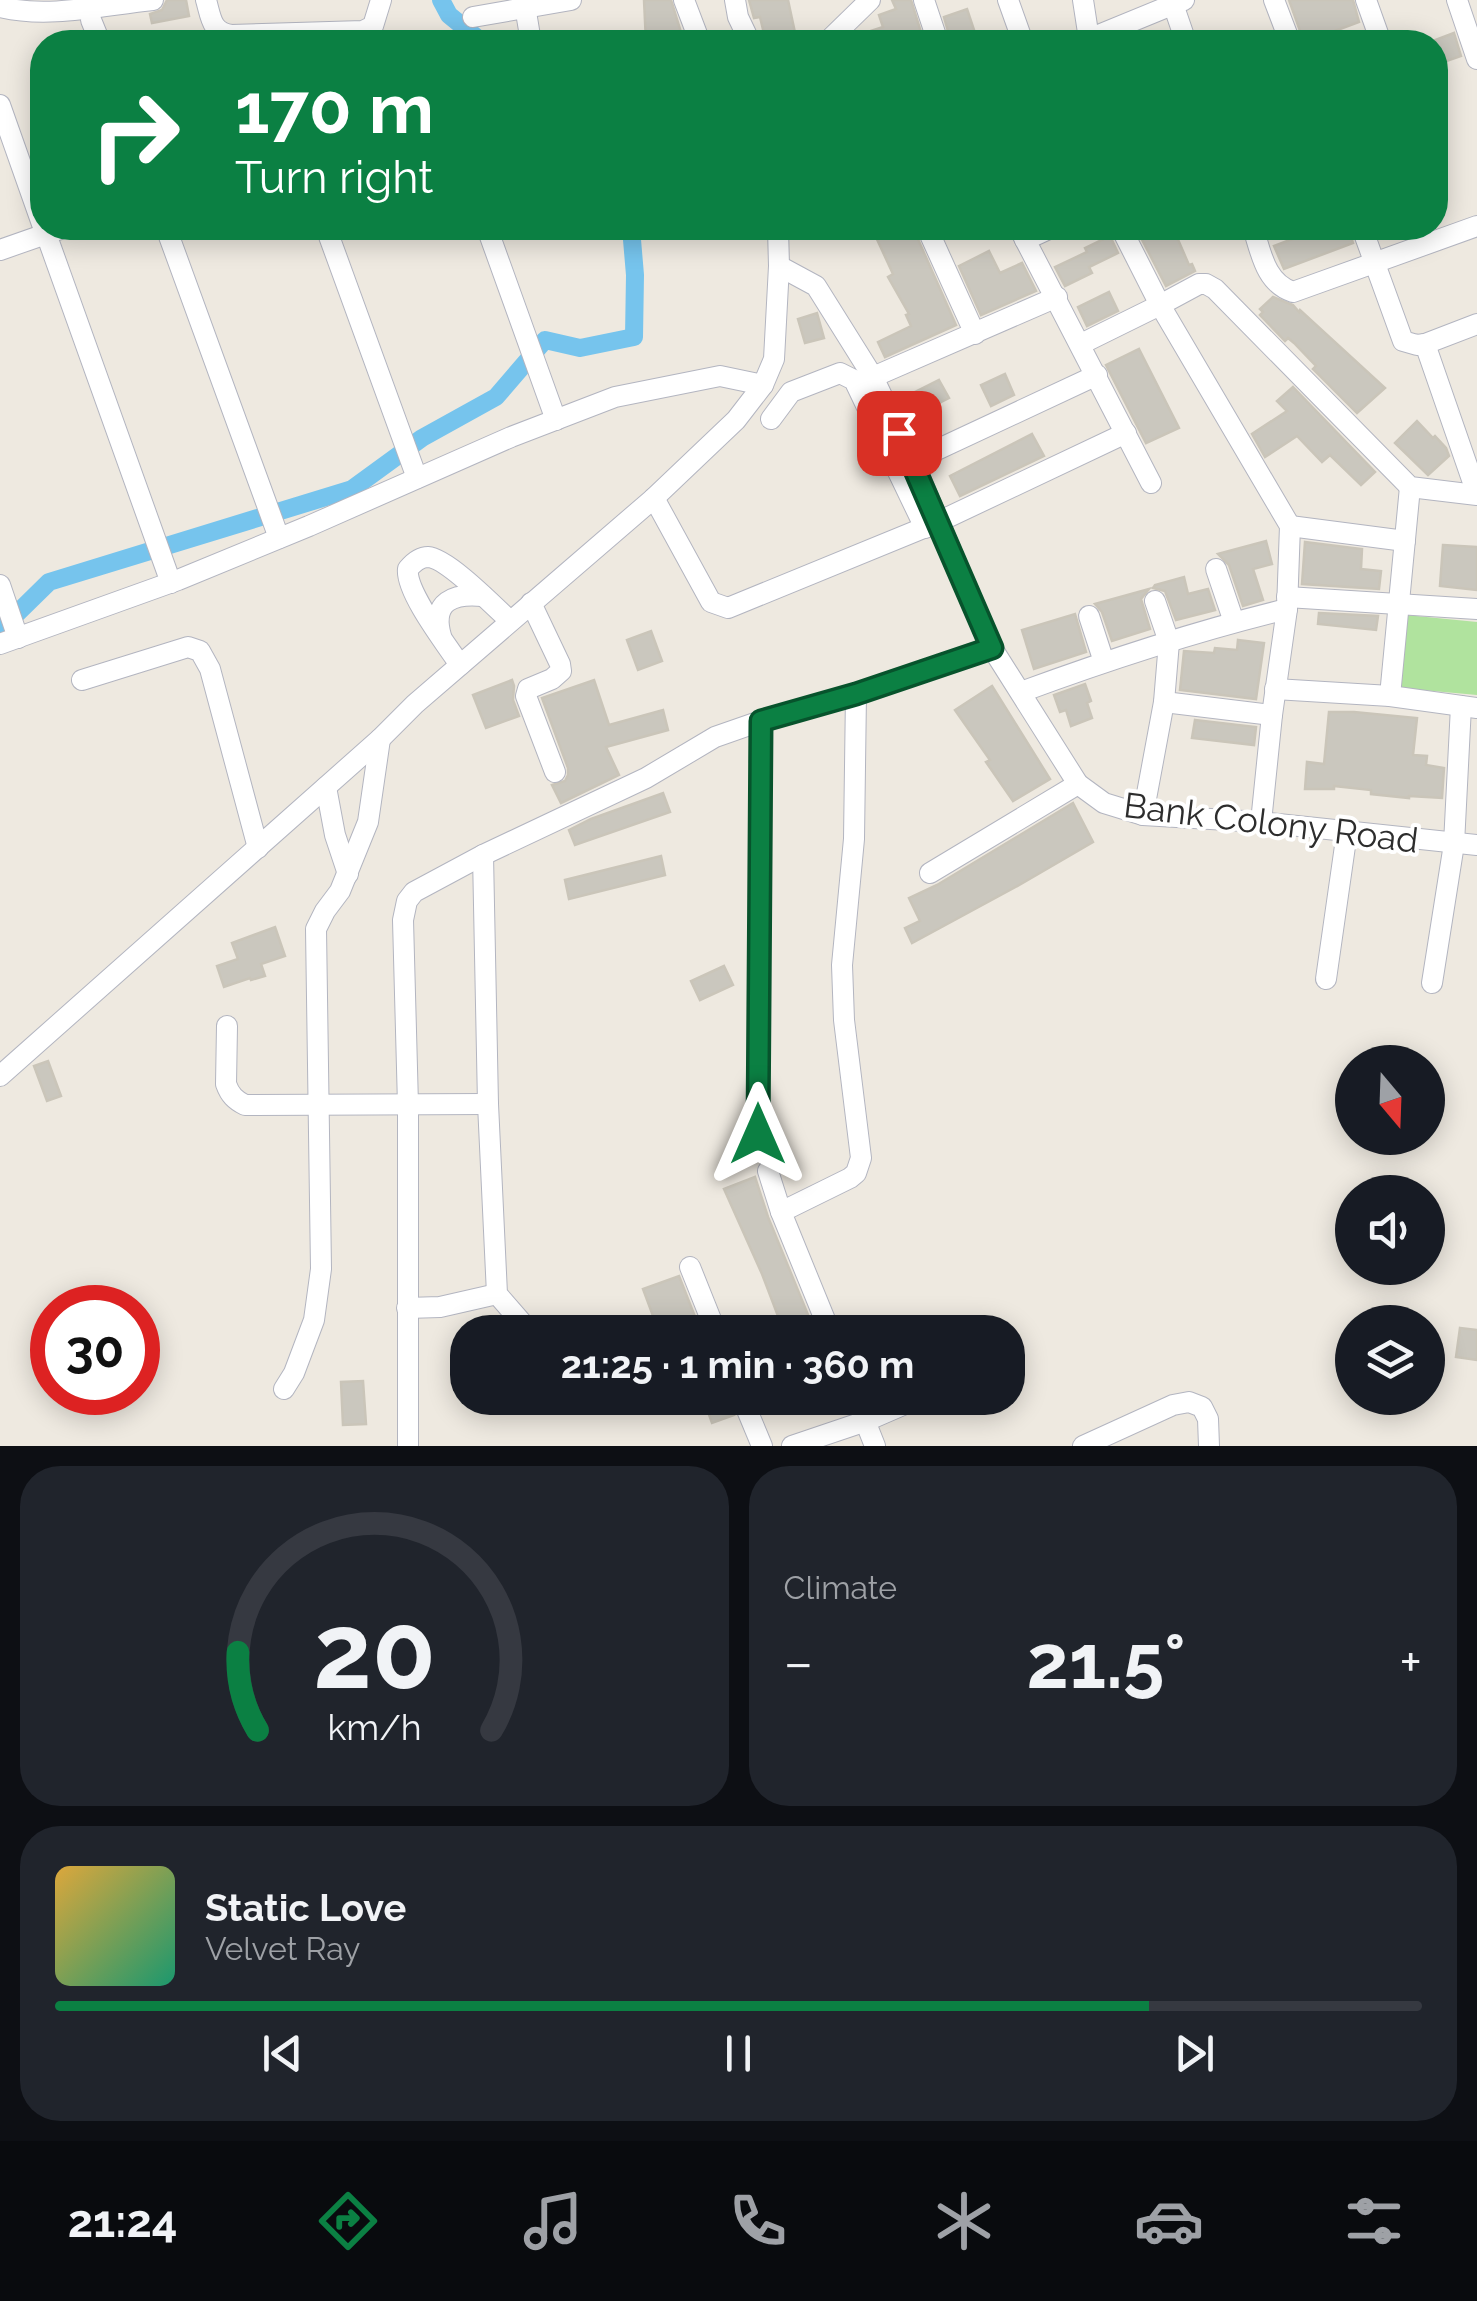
<!DOCTYPE html>
<meta charset="utf-8">
<style>
body{margin:0;font-family:Raleway,sans-serif;background:#20242c;color:#f1f3f6;height:100vh;display:flex;flex-direction:column;font-size:38px;white-space:nowrap}
*{box-sizing:border-box;margin:0}
p{font-size:32px;color:#9ea1a6}
.icon{flex:none;width:55px;height:55px;fill:none;stroke:currentColor;stroke-width:2;stroke-linecap:round;stroke-linejoin:round}
.map{position:relative;height:1446px;overflow:hidden}
.sheet{display:flex;flex-direction:column;gap:20px;padding:20px;background:#0d0f14;flex:1}
.sheet>*{flex:none}
.banner{position:absolute;left:30px;top:30px;width:1418px;height:210px;border-radius:40px;box-shadow:0 5px 25px #0003;background:#0b8043;color:#fff;overflow:hidden}
.needle{width:65px;rotate:161deg}
.buttons{position:absolute;left:1335px;top:1045px;display:grid;gap:20px}
.buttons a{display:grid;place-items:center;width:110px;height:110px;border-radius:50%;background:#171b24;box-shadow:0 5px 25px #0003;font-size:50px}
.speed{position:absolute;left:30px;top:1285px;display:flex;gap:20px;font-size:50px;font-weight:700;text-align:center}
.speed>*{display:grid;place-content:center;width:130px;height:130px;border-radius:50%;background:#171b24;box-shadow:0 5px 25px #0003;line-height:1}
.speed .limit{border:15px solid #d22;background:#fff;color:#111}
.pin{position:absolute;display:grid;place-items:center;width:85px;height:85px;color:#fff;margin:-42px;border-radius:20px;box-shadow:0 5px 15px #0006}
.me{position:absolute;width:110px;margin:-55px;rotate:0deg;stroke-linejoin:round;filter:drop-shadow(0 0 8px #0008)}
.turn{display:flex;align-items:center;gap:35px;height:210px;padding:0 40px;font-size:45px}
.turn .icon{width:130px;height:130px;stroke-width:2.5}
.turn b{display:block;font-size:70px;line-height:85px}
.big{font-size:75px;font-weight:700;line-height:1.1}
.sheet .tile{flex:1;display:flex;flex-direction:column;justify-content:center;gap:15px;min-width:0;padding:0 35px;border-radius:40px;background:#20242c}
.sheet .dial{align-items:center;gap:0}
.dial svg{height:260px;overflow:visible;fill:none;stroke:#363941;stroke-width:7;stroke-linecap:round;text-anchor:middle}
.dial text{fill:#f1f3f6;stroke:none}
.song{display:flex;align-items:center;gap:30px}
.cover{width:120px;height:120px;border-radius:15px;background:linear-gradient(135deg,hsl(40 70% 55%),hsl(160 70% 35%))}
.played{height:10px;border-radius:5px;background:linear-gradient(90deg,#0b8043 80%,#363941 80%)}
.keys{display:flex;justify-content:space-around;direction:ltr}
.heat{display:flex;justify-content:space-between;align-items:center;font-size:55px;direction:ltr}
.sheet .tiles{flex:1;display:grid;gap:20px;grid-template-columns:1fr 1fr}
.tile:last-child{grid-column:span 2}
.trip{position:absolute;left:450px;top:1315px;width:575px;height:100px;border-radius:40px;background:#171b24;box-shadow:0 5px 25px #0003;font-weight:700;line-height:100px;text-align:center}
.dock{display:flex;height:160px;justify-content:space-around;align-items:center;background:#090b0e;color:#9ea1a6}
.dock .icon{width:70px;height:70px}
.dock .selected{color:#0b8043}
.dock b{font-size:45px;color:#f1f3f6}
.map>svg:first-child{display:block}
.green{fill:#b0e39e}
.lines{fill:none;stroke-linecap:round;stroke-linejoin:round}
.canal{stroke:#76c4ed;stroke-width:18}
.building{fill:#cac7be;stroke:#cac5b9;stroke-width:2.5}
.minor-casing{stroke:#b3b5c0;stroke-width:22}
.minor{stroke:#fff;stroke-width:20}
.route-casing{stroke:#07532c;stroke-width:25}
.route{stroke:#0b8043;stroke-width:18}
.labels{text-anchor:middle;stroke-width:8;stroke-linejoin:round;paint-order:stroke}
.street-label{font-size:35px;fill:#2d2d2d;stroke:#fff}
</style>
<div class="map">
<svg width="1477" height="1446" viewBox="0 0 1477 1446">
<rect width="100%" height="100%" fill="#eee9e0"/>
<path class="green" d="M1406,615l71,7v73l-77,-7z"/>
<g class="lines">
<g class="canal">
<path d="M441,0l8,15 33,27"/>
<path d="M0,630l49,-48 303,-93 70,-51 74,-41 49,-57 35,8 54,-11 1,-62 -4,-47"/>
</g>
</g>
<g class="building">
<path d="M167,0h19l3,16 -37,7 -2,-9 12,-4z"/>
<path d="M644,0h27l13,42h-38z"/>
<path d="M749,0h39l9,42h-31l-6,-25 -6,1z"/>
<path d="M892,0h19l13,42h-78l6,-5 31,-10 -4,-12 17,-6z"/>
<path d="M1289,0h64l6,22 -27,10 4,10h-32z"/>
<path d="M967,9l11,33h-27l-7,-25z"/>
<path d="M1454,33l7,23 -26,9v-25z"/>
<path d="M891,228h22l43,97 -71,32 -7,-15 33,-16 -5,-11 3,-1 -21,-37 5,-3 -18,-39z"/>
<path d="M1136,228h37l16,37 3,-1 3,7 -29,15z"/>
<path d="M1309,228h39l5,15 -69,26 -10,-23 37,-14z"/>
<path d="M1110,236l8,17 -29,14 3,6 -27,13 -10,-19 32,-15 -2,-4z"/>
<path d="M989,251l11,22 22,-10 14,28 -55,24 -22,-49z"/>
<path d="M1109,292l9,19 -31,15 -9,-19z"/>
<path d="M1273,297l20,8 6,7 1,-2 85,78 -28,25 -44,-44 3,-3 -22,-23 -6,-5 -3,3 -25,-26 3,-3 -3,-3z"/>
<path d="M817,313l7,25 -19,5 -7,-24z"/>
<path d="M1139,349l40,79 -33,15 -40,-78z"/>
<path d="M1005,374l9,21 -23,11 -10,-21z"/>
<path d="M939,380l10,18 -32,16 -10,-18z"/>
<path d="M1293,387l82,85 -14,13 -31,-30 -8,7 -25,-26 -32,21 -13,-23 35,-23 -10,-10z"/>
<path d="M1417,421l16,17 2,-2 11,12 3,8 -21,19 -33,-32z"/>
<path d="M1032,434l12,22 -84,40 -10,-20z"/>
<path d="M1266,541l6,23 -19,5 10,31 -20,6 -14,-41 -11,-11z"/>
<path d="M1305,542l57,7 -1,20 20,2 -2,18 -77,-5z"/>
<path d="M1443,545l34,2v43l-37,-4z"/>
<path d="M1184,577l4,17 20,-5 7,21 -39,10 -11,-29 -12,-3 2,-3z"/>
<path d="M1149,589l-8,10 9,30 -38,12 -10,-29 -7,-8z"/>
<path d="M1319,613l59,3 -2,14 -58,-6z"/>
<path d="M1075,614l11,38 -52,17 -12,-39z"/>
<path d="M651,631l11,30 -24,9 -11,-30z"/>
<path d="M1238,640l26,3 -8,56 -76,-9 4,-39 30,2 1,-5 22,2z"/>
<path d="M512,680l2,6 -1,14 6,16 -33,12 -13,-33z"/>
<path d="M594,680l15,45 54,-15 5,20 -62,17 13,28 -58,28 -9,-18 13,-4 3,-6v-7l-26,-70z"/>
<path d="M1085,684l6,17 -4,2 5,15 -21,8 -5,-16 -6,2 -6,-17z"/>
<path d="M992,686l58,93 -37,22 -27,-39 4,-2 -35,-50z"/>
<path d="M1329,712h25l63,6 -4,37 14,1 -1,9 18,3 -2,30 -33,-2v2l-38,-4v-4l-37,-4v3h-29l2,-27 17,2z"/>
<path d="M1195,720l61,7 -2,18 -62,-7z"/>
<path d="M663,793l7,19 -95,33 -6,-15 22,-11z"/>
<path d="M1073,803l20,39 -72,42 -109,59 -7,-15 15,-7 -11,-23 28,-13z"/>
<path d="M661,856l4,19 -96,24 -4,-19z"/>
<path d="M275,927l10,29 -24,8 4,12 -14,4 -1,-2 -26,9 -7,-21 21,-7 -6,-16z"/>
<path d="M724,966l9,19 -33,15 -9,-19z"/>
<path d="M48,1061l13,35 -14,5 -13,-35z"/>
<path d="M755,1177l13,40 47,115h-35l-5,-14 3,-2 -16,-42 -38,-85z"/>
<path d="M679,1276l22,56h-42l-16,-43z"/>
<path d="M1460,1328l17,2v30l-21,-3z"/>
<path d="M363,1381l3,43 -23,1 -2,-43z"/>
<path d="M703,1398h25l6,17 -22,8z"/>
</g>
<g class="lines">
<g class="minor-casing">
<g id="minor">
<path d="M206,0c5,17 5,32 25,35l132,-4 10,-5 8,-26"/>
<path d="M524,0l7,42"/>
<path d="M684,0l16,42"/>
<path d="M735,0l3,17 12,25"/>
<path d="M924,0l14,42"/>
<path d="M1008,0l15,42"/>
<path d="M1083,0l6,39"/>
<path d="M1274,0l16,42"/>
<path d="M1366,0l15,42"/>
<path d="M1457,0l20,59"/>
<path d="M1173,4l13,38"/>
<path d="M0,7c49,12 103,-2 153,-7"/>
<path d="M473,17l98,-17"/>
<path d="M91,20l9,22"/>
<path d="M827,42l43,-42"/>
<path d="M1090,42l-1,-3 95,-39"/>
<path d="M0,105l42,119"/>
<path d="M44,228l127,355"/>
<path d="M166,228l113,310"/>
<path d="M326,228l91,250"/>
<path d="M487,228l69,192"/>
<path d="M927,228l48,106"/>
<path d="M1019,228l132,255"/>
<path d="M1253,228c8,24 12,55 40,64l184,-66"/>
<path d="M1362,228l41,113 14,4 8,-1 52,-20"/>
<path d="M1025,240l26,-12"/>
<path d="M0,250l63,-22"/>
<path d="M779,266l37,20 57,91 40,84 79,187 86,136 26,19 39,12 118,7 216,23"/>
<path d="M1081,344l79,-39 -39,-77"/>
<path d="M1425,344l52,150"/>
<path d="M873,377l184,-80"/>
<path d="M771,419l20,-27 49,-19 14,7 71,148"/>
<path d="M913,461l184,-86"/>
<path d="M654,498l57,104 17,6 210,-86 188,-89"/>
<path d="M1290,526l115,15"/>
<path d="M1216,569l18,53"/>
<path d="M0,585l18,53"/>
<path d="M1287,597l190,12"/>
<path d="M531,603l29,61 1,7 -9,8 -24,10 -2,7 29,76"/>
<path d="M1089,616l15,46"/>
<path d="M441,636c-10,-35 13,-43 42,-40"/>
<path d="M0,644l178,-64 131,-54 202,-89 104,-40 105,-21 43,9"/>
<path d="M460,665c-14,-21 -55,-74 -52,-96 5,-6 12,-12 20,-12 19,1 67,50 82,64"/>
<path d="M82,680l106,-33 12,4 10,18 48,179"/>
<path d="M1275,689l115,7 87,12"/>
<path d="M1021,692c87,-32 175,-61 266,-83"/>
<path d="M1390,696l20,-209"/>
<path d="M1164,702l108,13"/>
<path d="M326,787l9,48 13,39"/>
<path d="M1143,815l21,-113 5,-60 -14,-41"/>
<path d="M1261,822l11,-107 15,-106 3,-83 -130,-221 39,-21h7l9,5 195,198 67,8"/>
<path d="M483,855l5,249 9,190 33,38"/>
<path d="M930,873l148,-89"/>
<path d="M1326,979l21,-147"/>
<path d="M1432,983l22,-139 7,-138"/>
<path d="M227,1026l-1,58c4,11 9,16 19,21l243,-1"/>
<path d="M0,1076l380,-337 35,-35 239,-206 82,-78 27,-35 11,-26 5,-93 -1,-38"/>
<path d="M758,1135l3,-414"/>
<path d="M768,1171l13,41"/>
<path d="M690,1267l26,65"/>
<path d="M407,1308l33,-1 57,-13"/>
<path d="M830,1332l-49,-120 69,-34 6,-5 5,-15 -17,-138 -2,-55 12,-126 2,-145"/>
<path d="M284,1389l10,-16 20,-53 7,-51 -5,-340 9,-18 15,-20 28,-69 12,-83"/>
<path d="M742,1398l20,48"/>
<path d="M856,1398l19,48"/>
<path d="M408,1446v-341l-5,-185 4,-19 7,-9 69,-37 163,-77 69,-41 46,-16 95,-27 136,-46"/>
<path d="M792,1446l74,-25 53,-23"/>
<path d="M1083,1446l90,-41 16,-3 13,5 6,12 1,27"/>
</g>
</g>
<use href="#minor" class="minor"/>
</g>
<g class="lines">
<g class="route-casing">
<path id="route" d="M758,1134l3,-413 95,-27 136,-46 -93,-215"/>
</g>
<use href="#route" class="route"/>
</g>
<g class="labels">
<g class="street-label">
<text transform="translate(1271 823) rotate(7)" y="12">Bank Colony Road</text>
</g>
</g>
</svg>
<div class="buttons">
<a><svg class="needle" viewBox="-14 -14 28 28"><path d="M0-13l5 13h-10z" fill="#e53935"/><path d="M0 13l5-13h-10z" fill="#9ea1a6"/></svg></a>
<a><svg class="icon" aria-label="sound" viewBox="0 0 24 24"><path d="M4 9h4l5-4v14l-5-4H4zM17 9q2 3 0 6"/></svg></a>
<a><svg class="icon" aria-label="layers" viewBox="0 0 24 24"><path d="M12 4l9 5-9 5-9-5zM3 14l9 5 9-5"/></svg></a>
</div>
<div class="speed"><div class="limit">30</div></div>
<div class="pin" style="left:899px;top:433px;background:#d93025"><svg class="icon" aria-label="arrive" viewBox="0 0 24 24"><path d="M6 21V4h12l-3 4 3 4H6"/></svg></div>
<svg class="me" style="left:758px;top:1134px" viewBox="-20 -20 40 40"><path d="M0-17L14 15 0 8-14 15z" fill="#0b8043" stroke="#fff" stroke-width="4"/></svg>
<div class="trip">21:25 · 1 min · 360 m</div>
<div class="banner">
<div class="turn"><svg class="icon" aria-label="right" viewBox="0 0 24 24"><path d="M7 20v-9h11M14 6l5 5-5 5"/></svg><div><b>170 m</b>Turn right</div></div>
</div>
</div>
<section class="sheet">
<div class="tiles">
<div class="tile dial"><svg viewBox="0 0 100 80">
<path d="M14 69A42 42 0 1 1 86 69"/>
<path d="M14 69A42 42 0 0 1 8 45" stroke="#0b8043"/>
<text x="50" y="56" font-size="32" font-weight="700">20</text>
<text x="50" y="72" font-size="11">km/h</text>
</svg></div>
<div class="tile"><p>Climate</p>
<div class="heat"><a>−</a><b class="big">21.5°</b><a>+</a></div>
</div>
<div class="tile">
<div class="song"><i class="cover"></i><div><b>Static Love</b><p>Velvet Ray</p></div></div>
<div class="played"></div>
<div class="keys"><svg class="icon" aria-label="previous" viewBox="0 0 24 24"><path d="M18 5L8 12l10 7zM5 5v14"/></svg><svg class="icon" aria-label="pause" viewBox="0 0 24 24"><path d="M8 5v14M16 5v14"/></svg><svg class="icon" aria-label="next" viewBox="0 0 24 24"><path d="M6 5l10 7-10 7zM19 5v14"/></svg></div>
</div>
</div>
</section>
<nav class="dock">
<b>21:24</b>
<svg class="icon selected" aria-label="directions" viewBox="0 0 24 24"><path d="M12 3l9 9-9 9-9-9zM9 14v-3h6M13 9l2 2-2 2"/></svg>
<svg class="icon" aria-label="music" viewBox="0 0 24 24"><path d="M9 18V5l10-2v13"/><circle cx="6" cy="18" r="3"/><circle cx="16" cy="16" r="3"/></svg>
<svg class="icon" aria-label="phone" viewBox="0 0 24 24"><path d="M5 4h4l2 5-3 2q2 4 5 5l2-3 5 2v4C11 20 4 13 5 4z"/></svg>
<svg class="icon" aria-label="climate" viewBox="0 0 24 24"><path d="M12 3v18M4 7l16 10M4 17L20 7"/></svg>
<svg class="icon" aria-label="car" viewBox="0 0 24 24"><path d="M5 17H2v-5l4-1 3-4h7l3 4 3 1v5h-3M9 17h6M6 11h13"/><circle cx="7" cy="17" r="2"/><circle cx="17" cy="17" r="2"/></svg>
<svg class="icon" aria-label="filters" viewBox="0 0 24 24"><path d="M4 7h16M4 17h16"/><circle cx="9" cy="7" r="2"/><circle cx="15" cy="17" r="2"/></svg>
</nav>
